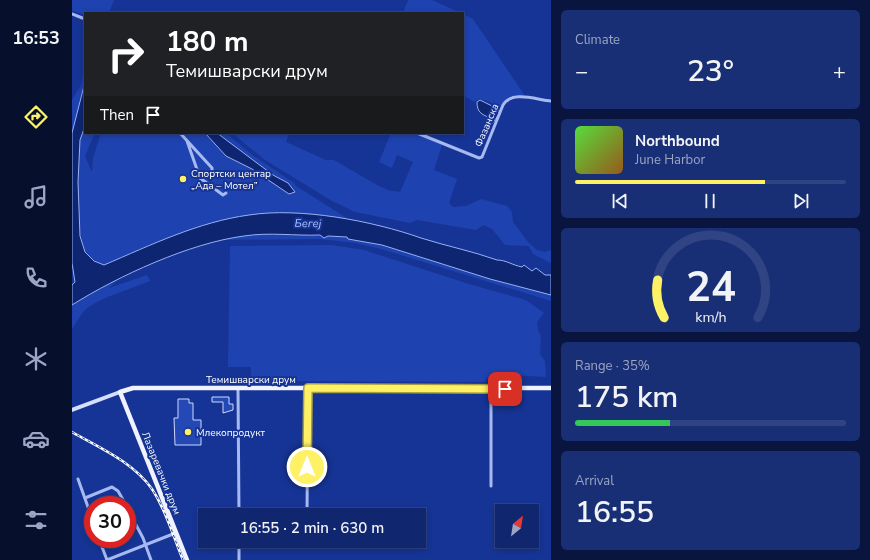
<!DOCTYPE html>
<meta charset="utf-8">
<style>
body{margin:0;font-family:"Nunito Sans",sans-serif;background:#192f75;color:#f1f3f6;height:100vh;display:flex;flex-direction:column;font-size:15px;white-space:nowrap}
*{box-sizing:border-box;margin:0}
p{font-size:13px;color:#9ca5c3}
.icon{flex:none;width:22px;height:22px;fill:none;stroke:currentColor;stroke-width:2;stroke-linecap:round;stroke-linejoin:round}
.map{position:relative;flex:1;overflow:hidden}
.panel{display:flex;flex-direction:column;gap:10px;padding:10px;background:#09153e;width:319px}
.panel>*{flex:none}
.guide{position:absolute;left:12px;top:12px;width:380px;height:122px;border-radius:0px;box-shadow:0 2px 6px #0003,0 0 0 1px #304483;background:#202124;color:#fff;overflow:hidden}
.needle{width:26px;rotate:30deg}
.controls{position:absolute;left:423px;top:504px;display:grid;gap:8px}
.controls a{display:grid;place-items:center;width:44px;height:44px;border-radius:0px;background:#102770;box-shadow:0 2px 6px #0003,0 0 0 1px #304483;font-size:20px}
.speed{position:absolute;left:12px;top:496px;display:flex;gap:8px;font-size:20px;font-weight:700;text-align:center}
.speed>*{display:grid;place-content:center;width:52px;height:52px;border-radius:50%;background:#102770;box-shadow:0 2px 6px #0003,0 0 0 1px #304483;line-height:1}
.speed .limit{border:6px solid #d22;background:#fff;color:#111}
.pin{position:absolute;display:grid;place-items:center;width:34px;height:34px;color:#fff;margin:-17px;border-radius:8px;box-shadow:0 2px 6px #0006}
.me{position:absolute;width:44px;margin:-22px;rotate:0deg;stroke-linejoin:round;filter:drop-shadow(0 0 3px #0008)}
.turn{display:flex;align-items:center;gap:14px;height:84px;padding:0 16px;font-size:18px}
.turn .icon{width:52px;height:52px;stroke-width:2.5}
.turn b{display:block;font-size:28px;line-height:34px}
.then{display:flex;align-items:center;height:38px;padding:0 16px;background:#0003;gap:8px;font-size:15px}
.big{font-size:30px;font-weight:600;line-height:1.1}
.panel .widget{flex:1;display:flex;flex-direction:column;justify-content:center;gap:6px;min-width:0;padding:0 14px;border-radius:6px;background:#192f75}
.panel .dial{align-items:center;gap:0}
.dial svg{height:104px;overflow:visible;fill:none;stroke:#304483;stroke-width:7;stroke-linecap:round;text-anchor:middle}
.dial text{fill:#f1f3f6;stroke:none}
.song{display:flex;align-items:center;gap:12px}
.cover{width:48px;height:48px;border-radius:6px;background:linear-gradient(135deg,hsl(110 70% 55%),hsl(30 70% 35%))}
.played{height:4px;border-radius:2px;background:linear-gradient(90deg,#fff166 70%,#304483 70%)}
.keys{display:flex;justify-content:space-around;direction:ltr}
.heat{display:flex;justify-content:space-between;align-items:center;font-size:22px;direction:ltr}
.charge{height:6px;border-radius:3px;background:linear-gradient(90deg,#34c759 35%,#304483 0)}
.trip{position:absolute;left:126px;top:508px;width:228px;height:40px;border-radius:0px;background:#102770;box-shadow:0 2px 6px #0003,0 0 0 1px #304483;font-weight:600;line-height:40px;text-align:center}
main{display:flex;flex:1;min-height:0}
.dock{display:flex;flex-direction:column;width:72px;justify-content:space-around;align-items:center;background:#06102d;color:#9ca5c3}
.dock .icon{width:28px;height:28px}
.dock .current{color:#fff166}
.dock b{font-size:18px;color:#f1f3f6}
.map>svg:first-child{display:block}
.green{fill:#1e42af}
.water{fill:#0e2572;stroke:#98b1f4}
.building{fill:#2448b4;stroke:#cdd9fc}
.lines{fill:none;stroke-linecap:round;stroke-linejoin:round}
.minor{stroke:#a6b9f1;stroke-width:3}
.secondary{stroke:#d5defc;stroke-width:4}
.primary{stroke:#f0f3ff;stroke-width:4.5}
.rail-casing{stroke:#fff;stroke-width:2.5}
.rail{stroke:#163495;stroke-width:1;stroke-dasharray:3;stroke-linecap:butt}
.route-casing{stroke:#a69d42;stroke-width:10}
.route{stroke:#fff166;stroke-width:7}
.poi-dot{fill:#fff166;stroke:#163495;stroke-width:1.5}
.labels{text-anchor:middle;stroke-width:4;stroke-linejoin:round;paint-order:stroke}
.street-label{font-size:10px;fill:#fff;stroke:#163495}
.poi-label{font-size:10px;fill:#fff;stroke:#163495;text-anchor:start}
.water-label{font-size:11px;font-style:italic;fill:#b2c4f8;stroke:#163495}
</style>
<main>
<nav class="dock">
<b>16:53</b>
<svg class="icon current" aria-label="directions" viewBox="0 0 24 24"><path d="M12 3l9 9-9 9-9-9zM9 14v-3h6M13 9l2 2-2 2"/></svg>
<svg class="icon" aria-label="music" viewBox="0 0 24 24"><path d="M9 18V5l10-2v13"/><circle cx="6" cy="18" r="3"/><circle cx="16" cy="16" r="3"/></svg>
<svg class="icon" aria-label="phone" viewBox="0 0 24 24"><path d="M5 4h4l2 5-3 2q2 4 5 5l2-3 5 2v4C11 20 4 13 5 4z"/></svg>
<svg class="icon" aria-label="climate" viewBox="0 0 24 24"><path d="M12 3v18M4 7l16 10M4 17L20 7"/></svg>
<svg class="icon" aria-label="car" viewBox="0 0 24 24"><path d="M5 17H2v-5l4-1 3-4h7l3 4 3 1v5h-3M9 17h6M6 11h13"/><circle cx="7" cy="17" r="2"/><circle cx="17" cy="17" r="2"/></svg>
<svg class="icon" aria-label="filters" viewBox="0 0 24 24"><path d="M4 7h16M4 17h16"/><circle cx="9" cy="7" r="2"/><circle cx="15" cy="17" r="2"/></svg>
</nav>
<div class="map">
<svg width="479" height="560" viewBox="0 0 479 560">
<rect width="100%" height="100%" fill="#163495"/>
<g class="green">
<path d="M0,0h42l-5,13 -27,1 -10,-3z"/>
<path d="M336,0h24l29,13h-58z"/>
<path d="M391,14l10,5 52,77h-14l-11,13 -12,-8 -9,-2 -5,3 -11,-7z"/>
<path d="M13,67v15l-6,20v9l-7,24v-35l9,-15z"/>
<path d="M13,126v7h10l-10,23 7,16 1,-14 8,-25h104l21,23 26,13 37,25 -1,-11 -15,-8 -56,-42h9l25,21 43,29 2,3 54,34 -18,-3 -52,-4 -31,2 -53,12 -25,12 -22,6 -45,20c-7,-3 -15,-7 -19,-15 -8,-16 -11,-110 0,-124z"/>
<path d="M160,133h57l-3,9 40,18h8l43,25 11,5 12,2 13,-30 -16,-7 -5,13 -13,-6 12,-29h24l27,12 -8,25 23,9 -8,24 4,4 13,-1 15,-7 26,7 5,6 1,10 15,20 9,8 8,2 6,-2v13l-18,-9 -4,-8 -24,-1 -13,-16 -8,-4 -8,5 -59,-10 -7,3 -55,-11 -23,-11 -67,-41z"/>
<path d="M194,233l81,4 1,2 34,6 108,34 54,14 7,2v6l-170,-52 -26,-6 -35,-4 -105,1z"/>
<path d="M260,245l32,5 105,34 57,16 18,13 -7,9 1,8 3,6 -1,18 5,7 1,16 -35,-2 1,-3 -22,1 -5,9 -234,-1v-14h-23l2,-121z"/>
<path d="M75,275l3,6c-16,7 -55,18 -66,30 -4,5 -8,12 -12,18v-24l20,-13 25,-12 -8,8z"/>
</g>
<g class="water">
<path d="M13,82v44l-5,14 -2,42 2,54 5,16 9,9 10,4c47,-20 94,-43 145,-50 51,-8 124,6 172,23 25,8 51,13 76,22 9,0 15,5 25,7l2,-2 8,6 4,-3 9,7h6v20l-61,-16 -108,-34 -34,-6 -1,-2 -19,-1 -4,2 -4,-3c-25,1 -51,-3 -76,1 -54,7 -126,40 -172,69v-20l3,-3 -3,-19v-130z"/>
<path d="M408,100l12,6 2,3 -1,5 6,-4v4l-10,14 -1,-2 4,-9 -2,1c-9,-4 -13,-6 -13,-16z"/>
<path d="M133,133h12l56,42 15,8 7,9 -6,2 -37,-25 -26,-13z"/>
</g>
<g class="building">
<path d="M140,397h17v7h4v6l-10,3v-11h-11z"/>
<path d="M106,399h11v4h4v17h8v25h-26l-1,-27h4z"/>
</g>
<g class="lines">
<g class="minor">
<path d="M0,14l13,5"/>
<path d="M108,133l32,35v5l-12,5 -13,-37"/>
<path d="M345,133l62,25 3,-1 21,-52c9,-15 34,-5 48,-4"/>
<path d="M128,178l23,17 3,-2"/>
<path d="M166,388l1,127"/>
<path d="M419,389v97"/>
<path d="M6,479l15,42"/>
<path d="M13,498l27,-11 6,4 8,14"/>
<path d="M55,508l16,30 8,22"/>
<path d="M235,515l1,-128"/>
<path d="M27,539l8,21"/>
<path d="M167,541v19"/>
<path d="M35,560l66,-26"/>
</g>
<path class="secondary" d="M0,410l48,-18"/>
<path class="primary" d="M115,560l-67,-168 13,-4h418"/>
<g class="rail-casing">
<path id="rail" d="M0,432c28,16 61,30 80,57 14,21 21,47 31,71"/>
</g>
<use href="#rail" class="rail"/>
</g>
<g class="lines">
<g class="route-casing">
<path id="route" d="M235,467l1,-79 197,1"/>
</g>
<use href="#route" class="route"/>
</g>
<g class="poi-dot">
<circle cx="111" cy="179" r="4"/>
<circle cx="116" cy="432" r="4"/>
</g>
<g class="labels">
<g class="street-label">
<text transform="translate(414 125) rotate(-67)" y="4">Фазанска</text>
<text x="179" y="383">Темишварски друм</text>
<text transform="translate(90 473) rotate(68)" y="4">Лазаревачки друм</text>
</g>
<g class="poi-label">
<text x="119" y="177">Спортски центар<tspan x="119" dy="12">„Ада – Мотел”</tspan></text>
<text x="124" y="436">Млекопродукт</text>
</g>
<g class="water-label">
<text transform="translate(236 223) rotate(1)" y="4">Бегеј</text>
</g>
</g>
</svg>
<div class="controls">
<a><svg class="needle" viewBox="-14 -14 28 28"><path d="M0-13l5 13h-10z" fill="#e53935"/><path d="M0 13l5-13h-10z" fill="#9ca5c3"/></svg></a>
</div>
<div class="speed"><div class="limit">30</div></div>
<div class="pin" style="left:433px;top:389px;background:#d93025"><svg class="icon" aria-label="arrive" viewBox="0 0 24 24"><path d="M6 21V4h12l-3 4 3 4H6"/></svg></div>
<svg class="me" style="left:235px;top:467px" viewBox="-20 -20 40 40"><circle r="17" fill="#fff166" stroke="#fff" stroke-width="3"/><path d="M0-11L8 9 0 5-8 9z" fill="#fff"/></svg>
<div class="trip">16:55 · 2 min · 630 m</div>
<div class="guide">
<div class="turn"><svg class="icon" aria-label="right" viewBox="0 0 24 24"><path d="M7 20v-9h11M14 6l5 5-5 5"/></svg><div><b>180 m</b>Темишварски друм</div></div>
<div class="then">Then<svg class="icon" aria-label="arrive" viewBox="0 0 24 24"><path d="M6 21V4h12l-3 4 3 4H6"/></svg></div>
</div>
</div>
<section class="panel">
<div class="widget"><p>Climate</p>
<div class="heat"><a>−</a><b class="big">23°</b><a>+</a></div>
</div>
<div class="widget">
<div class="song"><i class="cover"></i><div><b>Northbound</b><p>June Harbor</p></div></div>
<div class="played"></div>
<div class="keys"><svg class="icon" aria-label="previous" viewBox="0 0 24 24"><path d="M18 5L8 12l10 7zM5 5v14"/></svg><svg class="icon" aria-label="pause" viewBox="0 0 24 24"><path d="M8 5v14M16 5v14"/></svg><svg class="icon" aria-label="next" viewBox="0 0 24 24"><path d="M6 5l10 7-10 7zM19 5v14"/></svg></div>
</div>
<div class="widget dial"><svg viewBox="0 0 100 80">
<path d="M14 69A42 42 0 1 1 86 69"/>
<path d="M14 69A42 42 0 0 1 9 40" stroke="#fff166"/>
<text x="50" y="56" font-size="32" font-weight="700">24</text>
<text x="50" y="72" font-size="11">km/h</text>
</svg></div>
<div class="widget"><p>Range · 35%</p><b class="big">175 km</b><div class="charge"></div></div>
<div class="widget"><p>Arrival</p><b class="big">16:55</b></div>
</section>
</main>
